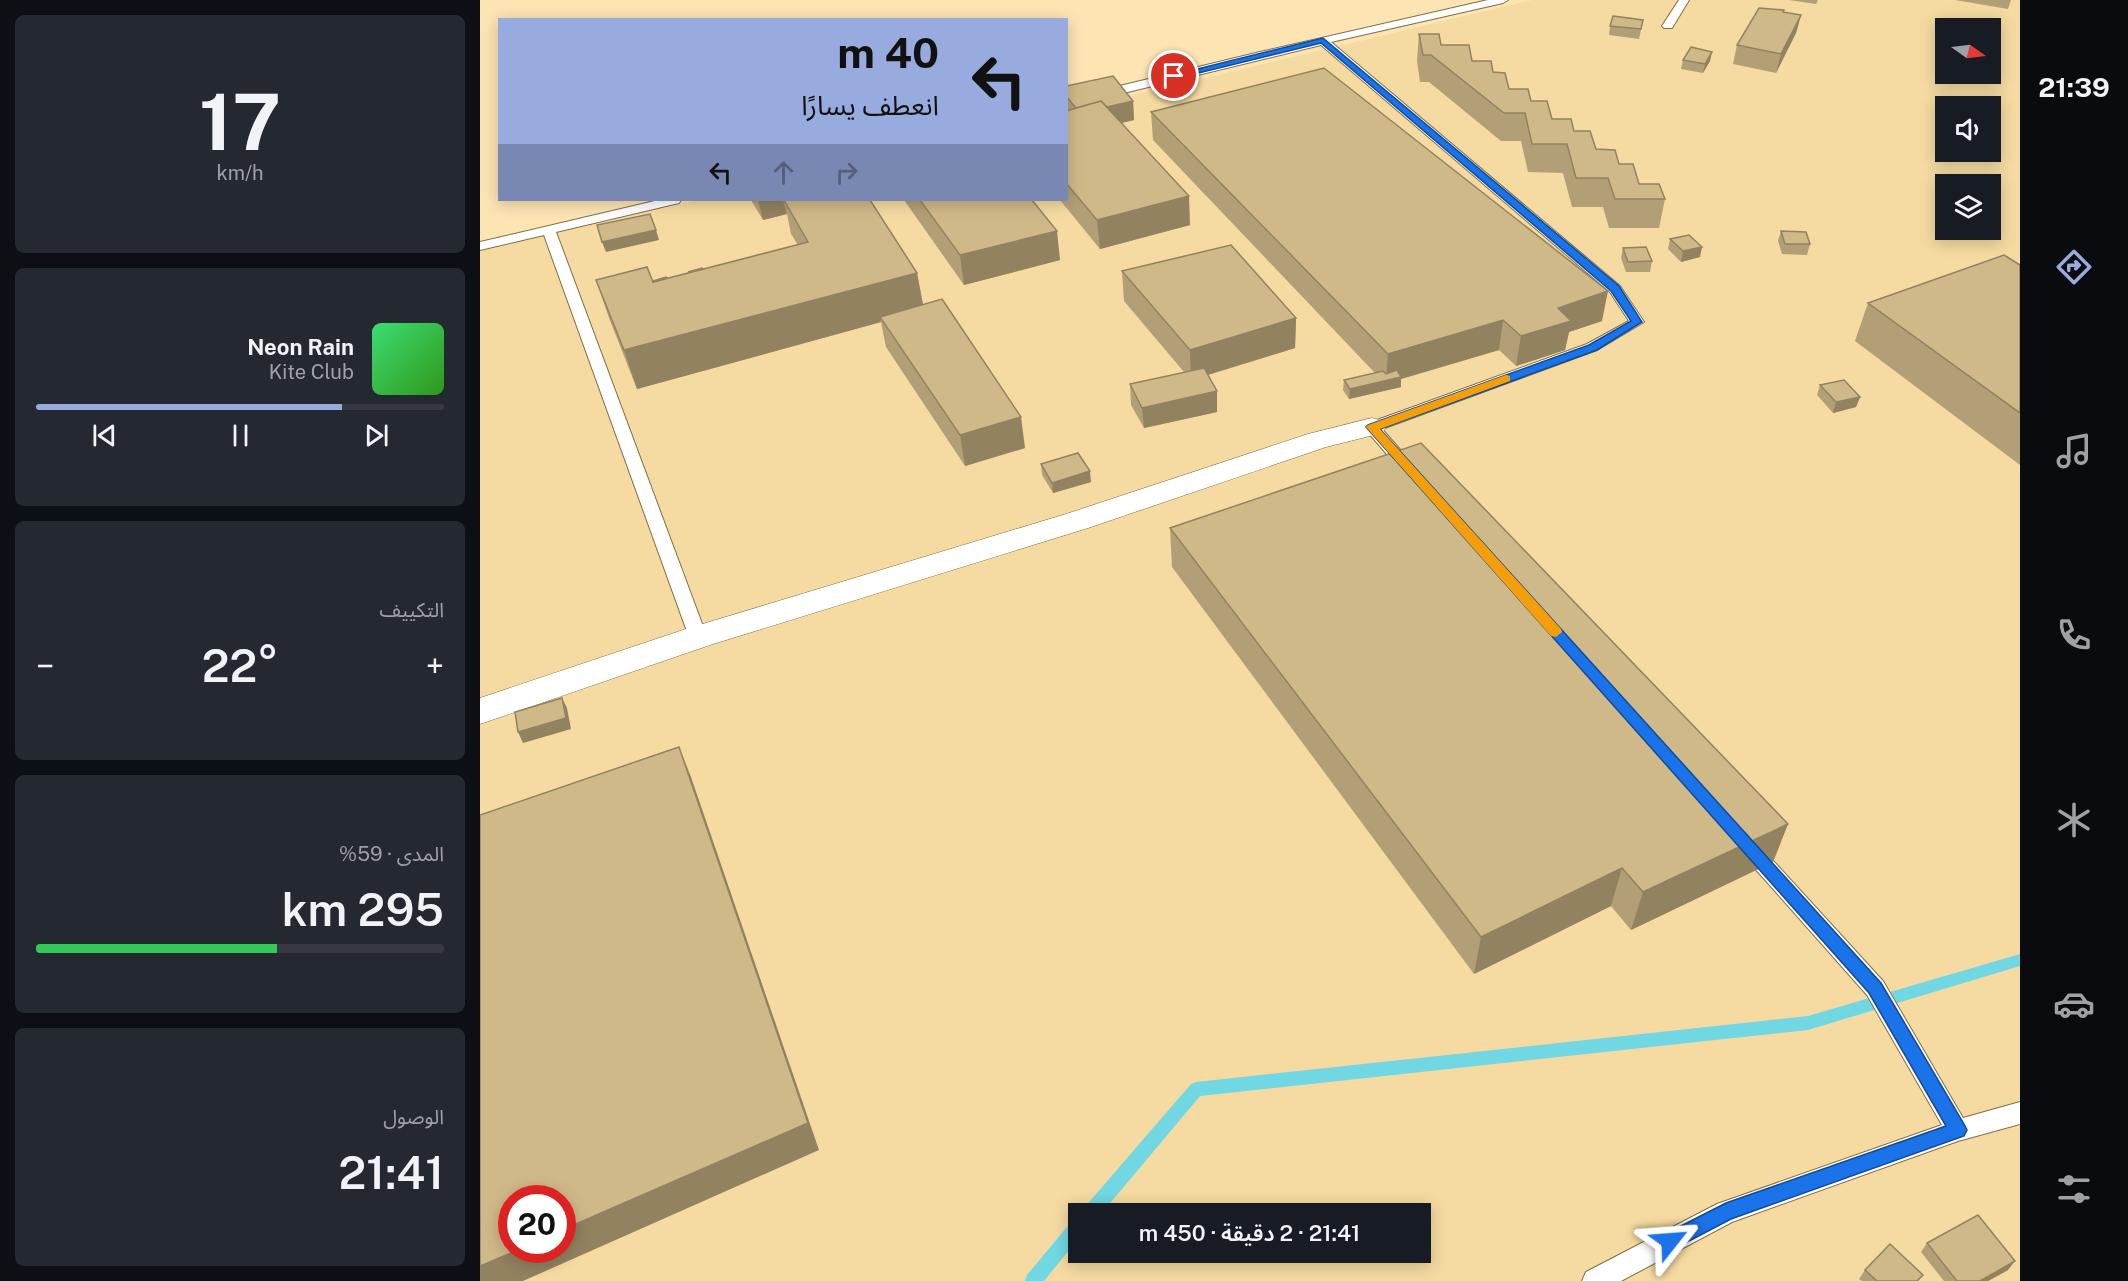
<!DOCTYPE html>
<html lang="ar">
<meta charset="utf-8">
<style>
body{margin:0;font-family:"Public Sans","Noto Sans Arabic",sans-serif;background:#242831;color:#f1f3f6;direction:rtl;height:100vh;display:flex;flex-direction:column;font-size:22px;white-space:nowrap}
*{box-sizing:border-box;margin:0}
p{font-size:20px;color:#9ea1a6}
.icon{flex:none;width:33px;height:33px;fill:none;stroke:currentColor;stroke-width:2;stroke-linecap:round;stroke-linejoin:round}
.map{position:relative;flex:1;overflow:hidden;direction:ltr}
.side{display:flex;flex-direction:column;gap:15px;padding:15px;background:#0d0f14;width:480px}
.side>*{flex:none}
.guide{position:absolute;left:18px;top:18px;width:570px;height:183px;border-radius:0px;box-shadow:0 3px 15px #0003;direction:rtl;background:#97abdf;color:#111;overflow:hidden}
.needle{width:39px;rotate:104deg}
.controls{position:absolute;left:1455px;top:18px;display:grid;gap:12px}
.controls a{display:grid;place-items:center;width:66px;height:66px;border-radius:0px;background:#171b24;box-shadow:0 3px 15px #0003;font-size:30px}
.speed{position:absolute;left:18px;top:1185px;display:flex;gap:12px;font-size:30px;font-weight:700;text-align:center}
.speed>*{display:grid;place-content:center;width:78px;height:78px;border-radius:50%;background:#171b24;box-shadow:0 3px 15px #0003;line-height:1}
.speed .limit{border:9px solid #d22;background:#fff;color:#111}
.pin{position:absolute;display:grid;place-items:center;width:51px;height:51px;color:#fff;margin:-26px;border:3px solid #fff;border-radius:50%;box-shadow:0 2px 6px #0007}
.me{position:absolute;width:66px;margin:-33px;rotate:62deg;stroke-linejoin:round;filter:drop-shadow(0 0 4px #0008)}
.turn{display:flex;align-items:center;gap:21px;height:126px;padding:0 30px;font-size:27px}
.turn .icon{width:78px;height:78px;stroke-width:2.5}
.turn b{display:block;font-size:42px;line-height:51px}
.lanes{display:flex;align-items:center;height:57px;padding:0 30px;background:#0003;justify-content:center;gap:30px;direction:ltr}
.lanes .off{opacity:.35}
.big{font-size:45px;font-weight:600;line-height:1.1}
.side .widget{flex:1;display:flex;flex-direction:column;justify-content:center;gap:9px;min-width:0;padding:0 21px;border-radius:9px;background:#242831}
.side .dial{align-items:center;gap:0}
.dial b{font-size:78px;line-height:1}
.song{display:flex;align-items:center;gap:18px}
.cover{width:72px;height:72px;border-radius:9px;background:linear-gradient(135deg,hsl(140 70% 55%),hsl(110 70% 35%))}
.played{height:6px;border-radius:3px;background:linear-gradient(90deg,#97abdf 75%,#363941 75%)}
.keys{display:flex;justify-content:space-around;direction:ltr}
.heat{display:flex;justify-content:space-between;align-items:center;font-size:33px;direction:ltr}
.charge{height:9px;border-radius:4px;background:linear-gradient(90deg,#34c759 59%,#363941 0)}
.trip{position:absolute;left:588px;top:1203px;width:363px;height:60px;border-radius:0px;background:#171b24;box-shadow:0 3px 15px #0003;font-weight:600;line-height:60px;text-align:center;direction:rtl}
main{display:flex;flex:1;min-height:0}
.menu{display:flex;flex-direction:column;width:108px;justify-content:space-around;align-items:center;background:#090b0e;color:#9ea1a6}
.menu .icon{width:42px;height:42px}
.menu .active{color:#97abdf}
.menu b{font-size:27px;color:#f1f3f6}
.map>svg:first-child{display:block}
.built{fill:#f5daa1;fill-rule:evenodd}
.lines{fill:none;stroke-linecap:round;stroke-linejoin:round}
.stream{fill:#71d8e3;fill-rule:evenodd}
.service-casing{stroke:#836e40;stroke-width:2}
.minor-casing{stroke:#836e40;stroke-width:1}
.service{fill:#fff;fill-rule:evenodd}
.minor{fill:#fff;fill-rule:evenodd}
.wall{fill:#b39f76}
.shaded-wall{fill:#928260}
.building{fill:#d0b989;stroke:#928260;stroke-width:1.5}
.route{fill:#1a73e8;stroke:#114b97;stroke-width:1.5}
.slow{fill:#f59e0b}
</style>
<main>
<nav class="menu">
<b>21:39</b>
<svg class="icon active" aria-label="directions" viewBox="0 0 24 24"><path d="M12 3l9 9-9 9-9-9zM9 14v-3h6M13 9l2 2-2 2"/></svg>
<svg class="icon" aria-label="music" viewBox="0 0 24 24"><path d="M9 18V5l10-2v13"/><circle cx="6" cy="18" r="3"/><circle cx="16" cy="16" r="3"/></svg>
<svg class="icon" aria-label="phone" viewBox="0 0 24 24"><path d="M5 4h4l2 5-3 2q2 4 5 5l2-3 5 2v4C11 20 4 13 5 4z"/></svg>
<svg class="icon" aria-label="climate" viewBox="0 0 24 24"><path d="M12 3v18M4 7l16 10M4 17L20 7"/></svg>
<svg class="icon" aria-label="car" viewBox="0 0 24 24"><path d="M5 17H2v-5l4-1 3-4h7l3 4 3 1v5h-3M9 17h6M6 11h13"/><circle cx="7" cy="17" r="2"/><circle cx="17" cy="17" r="2"/></svg>
<svg class="icon" aria-label="filters" viewBox="0 0 24 24"><path d="M4 7h16M4 17h16"/><circle cx="9" cy="7" r="2"/><circle cx="15" cy="17" r="2"/></svg>
</nav>
<div class="map">
<svg width="1540" height="1281" viewBox="0 0 1540 1281">
<rect width="100%" height="100%" fill="#fce4b3"/>
<path class="built" d="M1052,0h488v1281h-1540v-1030l218,-51h368l1,-89zM1466,28h44v46h-44zM1466,106h44v46h-44zM1466,184h44v46h-44zM32,1198h50v52h-50zM598,1214h342v38h-342z"/>
<g class="lines">
<g class="stream">
<path d="M1540,954v12l-212,64 -608,66 -99,118h-19l2,-6 107,-124 5,-2 612,-66z"/>
<path d="M598,1219v20l-34,42h-19l2,-6 45,-54z"/>
</g>
<g class="service-casing">
<g id="service">
<path d="M1008,0h20l-5,3 -172,39 289,244 24,36 -47,28 -215,79 36,41 -2,4h-12l-38,-44 -2,-3 2,-3 221,-80 42,-23 -19,-29 -289,-247 -255,62v-8l194,-47z"/>
<path d="M1199,0h10l-17,28h-8l-2,-2z"/>
<path d="M179,200h22l-2,3 -123,29 151,405 -3,5 -6,1 -6,-1 -3,-5 -145,-402 -64,15v-8z"/>
<path d="M1269,840l7,2 127,139 80,137 57,-16v22l-62,17 -226,81 -111,59h-39l4,-9 131,-68 225,-79 -75,-130 -125,-141 -3,-6 3,-6z"/>
</g>
</g>
<g class="minor-casing">
<path id="minor" d="M892,418l10,3 4,6 -4,6 -56,14 -238,81 -378,117 -230,79v-26l206,-69 380,-115 242,-80z"/>
</g>
<use href="#service" class="service"/>
<use href="#minor" class="minor"/>
</g>
<g class="wall">
<path d="M1309,0h29l-2,4z"/>
<path d="M1475,0h56l-3,9z"/>
<path d="M1304,12l17,3 -5,18 -20,40 -43,-9 4,-19z"/>
<path d="M1163,20l-4,19 -30,-4 1,-9z"/>
<path d="M939,34l74,38 16,17 22,12 21,18 22,12 22,18 23,15 20,20 26,15 -6,29h-50l-6,-21h-31l-9,-34 -35,-1 -7,-31h-20l-72,-59h-9l-3,-21z"/>
<path d="M1203,60l27,1 -7,12 -22,-4z"/>
<path d="M586,86l67,15 1,19 -12,3 68,102 -90,24 -40,-49h6z"/>
<path d="M671,112l451,209 -33,11 -4,18 -49,16 -17,-16 -98,29v8l-52,12 -6,-9 1,-10 31,-7 -222,-233z"/>
<path d="M271,200h119l47,73 6,31 102,144 -60,18 -79,-119 -5,-25 -244,67 -28,-71 -13,-38 57,1 14,-3 131,-33 -7,-11 -4,-20 -24,6z"/>
<path d="M424,200h128l28,60 -96,25z"/>
<path d="M1301,231l29,13 -3,11 -25,-1 -4,-13z"/>
<path d="M1190,239l30,18 -19,5 -13,-13z"/>
<path d="M1143,248l29,13 -2,11h-24l-5,-14z"/>
<path d="M1540,265v200l-165,-124 13,-38z"/>
<path d="M642,271l174,47 -1,30 -87,27 9,37 -73,16 -13,-23 -1,-21 54,-12 -60,-71z"/>
<path d="M1340,385l40,12 -4,10 -23,6 -16,-18z"/>
<path d="M561,464l50,18 -38,11 -11,-18z"/>
<path d="M690,528l618,296 -15,38 -142,68 -20,-24 -137,68 -302,-407z"/>
<path d="M1447,1243l81,27 -20,11h-44l-23,-29z"/>
<path d="M1385,1270l58,5 -5,6h-56l-3,-2z"/>
</g>
<g class="shaded-wall">
<path d="M1321,15l-5,18 -20,40 5,-19z"/>
<path d="M1232,52l-2,9 -7,12 2,-9z"/>
<path d="M653,101l1,19 -53,12 -2,-19z"/>
<path d="M709,196l1,29 -90,24 -3,-29z"/>
<path d="M278,200h25l4,14 -24,6z"/>
<path d="M176,230l3,10 -53,12 -4,-10z"/>
<path d="M577,231l3,29 -96,25 -4,-30z"/>
<path d="M1222,247l-2,10 -19,5 2,-11z"/>
<path d="M437,273l7,38 -44,6 1,5 -244,67 -13,-39z"/>
<path d="M1128,291l-6,30 -33,11 -4,18 -49,16 5,-30 37,-28z"/>
<path d="M816,318l-1,30 -104,32 -1,-30z"/>
<path d="M1023,320l-4,30 -98,29v8l-52,12 1,-10 36,-9 2,-26z"/>
<path d="M737,391v21l-73,16 -2,-20z"/>
<path d="M1380,397l-4,10 -23,6 3,-11z"/>
<path d="M541,417l4,31 -60,18 -5,-31z"/>
<path d="M610,471l1,11 -38,11 -1,-10z"/>
<path d="M82,698l5,10 4,21 -48,14 -5,-11z"/>
<path d="M199,747l12,30 128,373 -296,131h-43v-15l38,-16h44v-20z"/>
<path d="M1308,824l-15,38 -142,68 12,-38z"/>
<path d="M1142,868l-11,38 -137,68 7,-37z"/>
<path d="M1535,1261l-7,9 -20,11h-8z"/>
</g>
<g class="building">
<path d="M1279,8l25,2 -1,2 18,3 -20,39 -44,-9z"/>
<path d="M1133,16l30,4 -2,9 -31,-3z"/>
<path d="M939,34h20l2,11h28l3,16h19l2,11 12,1 4,16h19l3,12h16l5,18h19l3,12h16l6,18 19,1 4,14h14l6,20h20l6,15h-50l-7,-21h-32l-9,-34h-35l-7,-31h-21l-73,-58h-8z"/>
<path d="M1211,47l21,5 -7,12 -22,-4z"/>
<path d="M844,68l284,223 -50,17 13,13 -50,15 -18,-16 -115,34 -237,-242z"/>
<path d="M633,76l20,25 -26,6 -6,-6 -25,7 -10,-12v-10z"/>
<path d="M621,101l88,95 -92,24 -31,-37v-72z"/>
<path d="M304,200h86l47,73 -293,77 -28,-70 51,-13 6,15 155,-40z"/>
<path d="M440,200h112l25,31 -97,24z"/>
<path d="M170,214l6,16 -54,12 -5,-17z"/>
<path d="M1301,231l25,1 4,12h-25z"/>
<path d="M1209,235l13,12 -19,4 -13,-12z"/>
<path d="M751,245l65,73 -106,32 -68,-79z"/>
<path d="M1166,247l6,14 -24,1 -5,-14z"/>
<path d="M1524,255l16,10v148l-152,-110z"/>
<path d="M222,268l1,1 -15,3z"/>
<path d="M186,277l1,1 -14,4v-1z"/>
<path d="M462,299l79,118 -61,18 -80,-118z"/>
<path d="M724,368l13,23 -75,17 -12,-24z"/>
<path d="M917,370l4,7 -51,12 -6,-9 39,-9 3,3z"/>
<path d="M1364,380l16,17 -24,5 -16,-17z"/>
<path d="M941,443l367,381 -145,68 -21,-24 -141,69 -311,-409z"/>
<path d="M598,453l12,18 -38,12 -11,-19z"/>
<path d="M82,698l4,20 -48,14 -3,-20z"/>
<path d="M199,747l129,376 -246,107v-32h-50v52h6l-38,16v-451z"/>
<path d="M1498,1215l37,46 -35,20h-23l-30,-38z"/>
<path d="M1410,1244l33,31 -6,6h-40l-12,-11z"/>
</g>
<path class="route" d="M843,38l296,248 23,36 -45,28 -217,79 501,554 83,141 3,6 -3,6 -233,83 -61,32 -7,-3 -2,-7 2,-6 63,-32 220,-77 -77,-133 -503,-566 2,-2 221,-80 42,-24 -20,-30 -290,-248 -147,36 -5,-3z"/>
<path class="slow" d="M1026,375l4,1v5l-130,48 181,200 1,3 -6,5 -5,-1 -185,-209 2,-2z"/>
</svg>
<div class="controls">
<a><svg class="needle" viewBox="-14 -14 28 28"><path d="M0-13l5 13h-10z" fill="#e53935"/><path d="M0 13l5-13h-10z" fill="#9ea1a6"/></svg></a>
<a><svg class="icon" aria-label="sound" viewBox="0 0 24 24"><path d="M4 9h4l5-4v14l-5-4H4zM17 9q2 3 0 6"/></svg></a>
<a><svg class="icon" aria-label="layers" viewBox="0 0 24 24"><path d="M12 4l9 5-9 5-9-5zM3 14l9 5 9-5"/></svg></a>
</div>
<div class="speed"><div class="limit">20</div></div>
<div class="pin" style="left:694px;top:76px;background:#d93025"><svg class="icon" aria-label="arrive" viewBox="0 0 24 24"><path d="M6 21V4h12l-3 4 3 4H6"/></svg></div>
<svg class="me" style="left:1190px;top:1241px" viewBox="-20 -20 40 40"><path d="M0-17L14 15 0 8-14 15z" fill="#1a73e8" stroke="#fff" stroke-width="4"/></svg>
<div class="trip">21:41 · 2 دقيقة · 450 m</div>
<div class="guide">
<div class="turn"><svg class="icon" aria-label="left" viewBox="0 0 24 24"><path d="M17 20v-9H6M10 6l-5 5 5 5"/></svg><div><b>40 m</b>انعطف يسارًا</div></div>
<div class="lanes"><svg class="icon" aria-label="left" viewBox="0 0 24 24"><path d="M17 20v-9H6M10 6l-5 5 5 5"/></svg><svg class="icon off" aria-label="ahead" viewBox="0 0 24 24"><path d="M12 20V5M6 11l6-6 6 6"/></svg><svg class="icon off" aria-label="right" viewBox="0 0 24 24"><path d="M7 20v-9h11M14 6l5 5-5 5"/></svg></div>
</div>
</div>
<section class="side">
<div class="widget dial"><b>17</b><p>km/h</p></div>
<div class="widget">
<div class="song"><i class="cover"></i><div><b>Neon Rain</b><p>Kite Club</p></div></div>
<div class="played"></div>
<div class="keys"><svg class="icon" aria-label="previous" viewBox="0 0 24 24"><path d="M18 5L8 12l10 7zM5 5v14"/></svg><svg class="icon" aria-label="pause" viewBox="0 0 24 24"><path d="M8 5v14M16 5v14"/></svg><svg class="icon" aria-label="next" viewBox="0 0 24 24"><path d="M6 5l10 7-10 7zM19 5v14"/></svg></div>
</div>
<div class="widget"><p>التكييف</p>
<div class="heat"><a>−</a><b class="big">22°</b><a>+</a></div>
</div>
<div class="widget"><p>المدى · 59%</p><b class="big">295 km</b><div class="charge"></div></div>
<div class="widget"><p>الوصول</p><b class="big">21:41</b></div>
</section>
</main>
